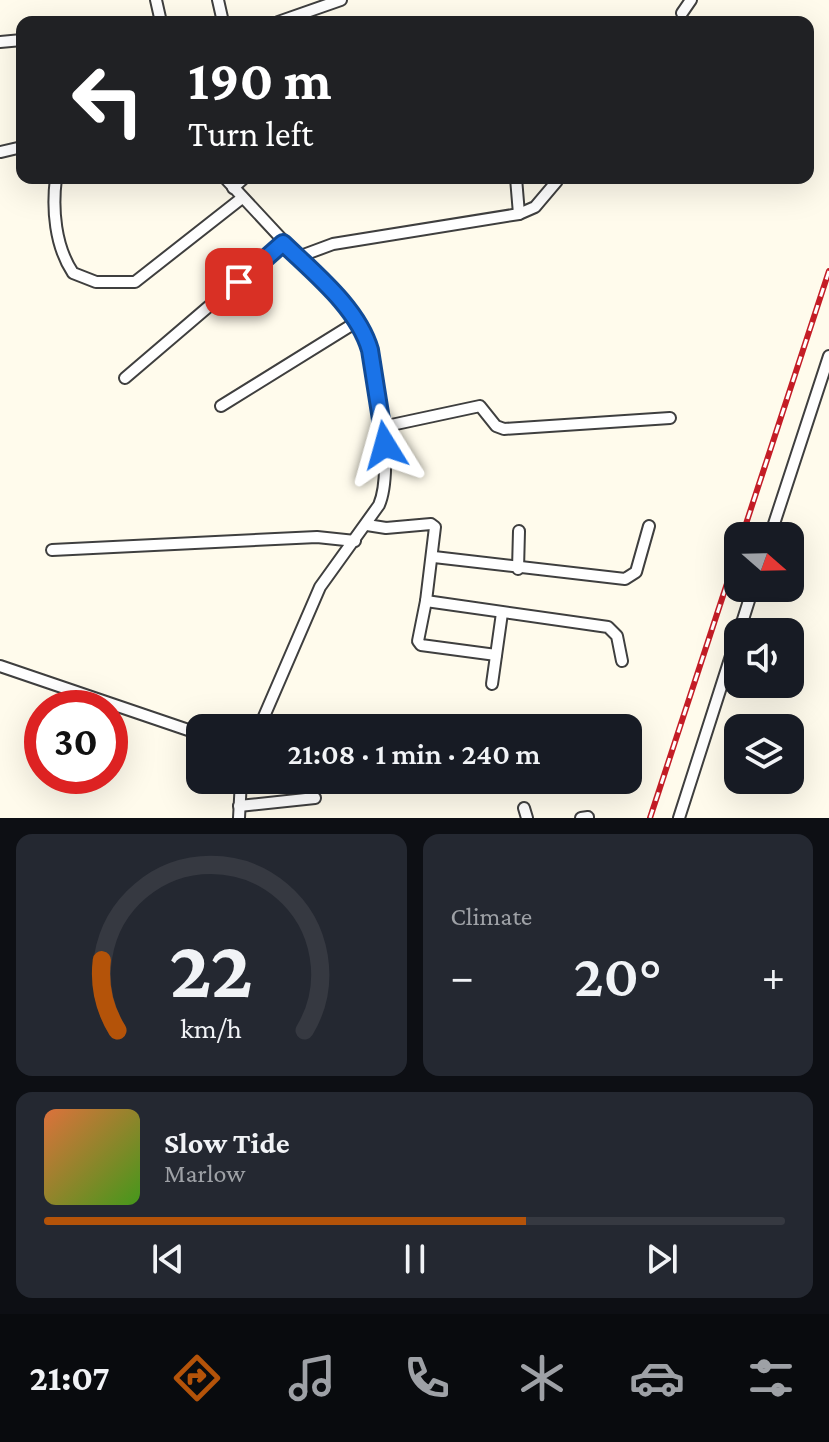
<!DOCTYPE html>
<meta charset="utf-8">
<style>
body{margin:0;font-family:"Crimson Pro",serif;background:#242831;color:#f1f3f6;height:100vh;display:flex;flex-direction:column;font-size:30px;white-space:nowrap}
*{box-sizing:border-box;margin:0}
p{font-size:26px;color:#9ea1a6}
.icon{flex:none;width:44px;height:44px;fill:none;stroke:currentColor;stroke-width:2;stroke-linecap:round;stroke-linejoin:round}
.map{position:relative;height:818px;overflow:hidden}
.side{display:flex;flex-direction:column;gap:16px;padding:16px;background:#0d0f14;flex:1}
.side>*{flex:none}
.banner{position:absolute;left:16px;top:16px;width:798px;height:168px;border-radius:16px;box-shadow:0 8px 32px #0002;background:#202124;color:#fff;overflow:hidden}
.needle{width:52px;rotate:110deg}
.buttons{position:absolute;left:724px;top:522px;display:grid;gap:16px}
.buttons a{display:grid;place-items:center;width:80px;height:80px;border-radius:16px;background:#171b24;box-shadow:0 8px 32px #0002;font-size:40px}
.speed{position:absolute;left:24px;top:690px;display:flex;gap:16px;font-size:40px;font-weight:700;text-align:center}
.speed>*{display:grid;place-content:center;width:104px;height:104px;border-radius:50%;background:#171b24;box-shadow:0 8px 32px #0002;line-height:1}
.speed .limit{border:12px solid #d22;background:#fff;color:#111}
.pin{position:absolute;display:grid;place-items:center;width:68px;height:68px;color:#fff;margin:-34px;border-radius:16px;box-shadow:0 4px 12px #0006}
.me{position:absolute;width:88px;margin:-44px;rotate:352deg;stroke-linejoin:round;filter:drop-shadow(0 0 6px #0008)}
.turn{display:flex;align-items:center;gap:28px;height:168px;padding:0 40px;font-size:36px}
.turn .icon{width:104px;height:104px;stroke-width:2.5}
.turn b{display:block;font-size:56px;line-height:68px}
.big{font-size:60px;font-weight:600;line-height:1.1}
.side .card{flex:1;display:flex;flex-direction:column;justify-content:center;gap:12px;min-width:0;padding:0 28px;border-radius:16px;background:#242831}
.side .dial{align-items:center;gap:0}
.dial svg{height:208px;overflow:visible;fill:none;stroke:#363941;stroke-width:7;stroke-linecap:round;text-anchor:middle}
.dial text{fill:#f1f3f6;stroke:none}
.song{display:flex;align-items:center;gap:24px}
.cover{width:96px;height:96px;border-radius:12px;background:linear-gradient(135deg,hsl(20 70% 55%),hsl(100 70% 35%))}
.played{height:8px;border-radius:4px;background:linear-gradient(90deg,#b45309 65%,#363941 65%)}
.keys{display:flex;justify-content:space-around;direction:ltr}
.heat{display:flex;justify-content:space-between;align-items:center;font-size:44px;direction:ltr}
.side .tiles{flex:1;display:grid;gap:16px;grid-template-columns:1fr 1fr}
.card:last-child{grid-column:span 2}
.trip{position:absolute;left:186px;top:714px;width:456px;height:80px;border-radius:16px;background:#171b24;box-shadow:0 8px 32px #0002;font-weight:600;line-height:80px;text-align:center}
.dock{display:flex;height:128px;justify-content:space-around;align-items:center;background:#090b0e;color:#9ea1a6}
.dock .icon{width:56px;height:56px}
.dock .active{color:#b45309}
.dock b{font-size:36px;color:#f1f3f6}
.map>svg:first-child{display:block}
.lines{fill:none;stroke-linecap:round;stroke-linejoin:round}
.minor-casing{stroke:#3f3f3f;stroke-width:14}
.minor{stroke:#fff;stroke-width:10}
.rail-casing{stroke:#c41d26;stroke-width:6}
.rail{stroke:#fff;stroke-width:3;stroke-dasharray:9;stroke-linecap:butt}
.route-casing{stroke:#114b97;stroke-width:20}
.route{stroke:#1a73e8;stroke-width:14}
</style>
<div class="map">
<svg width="829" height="818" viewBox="0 0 829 818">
<rect width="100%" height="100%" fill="#fffbec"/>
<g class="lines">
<g class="minor-casing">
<g id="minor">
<path d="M156,0l5,22"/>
<path d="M218,0l5,22"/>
<path d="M682,13l9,-13"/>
<path d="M278,22l63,-22"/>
<path d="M0,42l22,-2"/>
<path d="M1,152l21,-5"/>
<path d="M56,178c-4,31 -1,68 17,95l23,9h39l107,-84"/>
<path d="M225,178l133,143c19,35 37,148 21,184l-59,82 -61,141"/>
<path d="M516,178l3,36"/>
<path d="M233,188l11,-10"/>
<path d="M298,257l35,-13 186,-30 16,-7 22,-26"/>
<path d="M125,378l158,-135"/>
<path d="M221,406l137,-85"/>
<path d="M382,427l98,-21 16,20 8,3 166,-11"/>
<path d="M367,525l19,3 45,-4 4,3 -9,74 182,26 9,9 5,25"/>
<path d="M770,536l59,-180"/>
<path d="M52,550l265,-13 38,4"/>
<path d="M434,557l191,22 11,-7 13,-46"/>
<path d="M518,569l1,-38"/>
<path d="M426,601l-8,40 3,4 75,10"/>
<path d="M739,632l14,-44"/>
<path d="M0,666l200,68"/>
<path d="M492,684l10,-71"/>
<path d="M316,728l172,-2"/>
<path d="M239,806l76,-8"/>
<path d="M524,808l3,10"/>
<path d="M239,818l2,-38"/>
<path d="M581,818l7,-1"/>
<path d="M679,818l59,-184"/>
</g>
</g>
<use href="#minor" class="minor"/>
<g class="rail-casing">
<g id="rail">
<path d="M742,536l87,-265"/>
<path d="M650,818l88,-268"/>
</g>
</g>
<use href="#rail" class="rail"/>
</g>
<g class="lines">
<g class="route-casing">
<path id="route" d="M239,282l44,-39c31,30 75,65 87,107l15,95"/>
</g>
<use href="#route" class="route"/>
</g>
</svg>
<div class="buttons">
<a><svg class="needle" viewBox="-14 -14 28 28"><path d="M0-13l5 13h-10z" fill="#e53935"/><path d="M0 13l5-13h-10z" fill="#9ea1a6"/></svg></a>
<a><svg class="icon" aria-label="sound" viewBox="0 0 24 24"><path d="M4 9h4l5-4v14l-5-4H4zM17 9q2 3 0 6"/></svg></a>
<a><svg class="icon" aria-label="layers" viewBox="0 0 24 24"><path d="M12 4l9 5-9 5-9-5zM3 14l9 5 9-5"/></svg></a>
</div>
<div class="speed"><div class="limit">30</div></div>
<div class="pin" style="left:239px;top:282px;background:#d93025"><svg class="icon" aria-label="arrive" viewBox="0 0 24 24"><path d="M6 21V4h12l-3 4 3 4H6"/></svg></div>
<svg class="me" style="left:385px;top:445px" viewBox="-20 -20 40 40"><path d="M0-17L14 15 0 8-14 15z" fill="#1a73e8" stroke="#fff" stroke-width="4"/></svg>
<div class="trip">21:08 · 1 min · 240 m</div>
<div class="banner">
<div class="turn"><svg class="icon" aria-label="left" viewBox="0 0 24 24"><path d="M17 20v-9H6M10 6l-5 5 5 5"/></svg><div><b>190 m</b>Turn left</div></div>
</div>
</div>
<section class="side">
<div class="tiles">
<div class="card dial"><svg viewBox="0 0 100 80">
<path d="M14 69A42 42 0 1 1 86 69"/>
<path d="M14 69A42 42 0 0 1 8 42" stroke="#b45309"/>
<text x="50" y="56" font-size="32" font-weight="700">22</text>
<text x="50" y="72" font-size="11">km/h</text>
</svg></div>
<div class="card"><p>Climate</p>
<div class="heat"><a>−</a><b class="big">20°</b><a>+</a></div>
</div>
<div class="card">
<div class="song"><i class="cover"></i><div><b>Slow Tide</b><p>Marlow</p></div></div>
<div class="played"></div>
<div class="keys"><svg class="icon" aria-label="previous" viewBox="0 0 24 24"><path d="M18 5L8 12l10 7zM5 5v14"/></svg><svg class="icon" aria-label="pause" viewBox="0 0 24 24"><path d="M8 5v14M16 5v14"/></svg><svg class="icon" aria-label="next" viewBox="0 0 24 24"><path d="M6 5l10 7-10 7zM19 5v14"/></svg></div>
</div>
</div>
</section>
<nav class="dock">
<b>21:07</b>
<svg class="icon active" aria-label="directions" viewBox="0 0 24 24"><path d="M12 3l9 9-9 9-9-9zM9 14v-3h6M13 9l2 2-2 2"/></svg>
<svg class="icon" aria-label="music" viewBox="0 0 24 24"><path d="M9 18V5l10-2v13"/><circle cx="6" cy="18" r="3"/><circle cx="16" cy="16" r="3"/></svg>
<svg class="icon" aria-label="phone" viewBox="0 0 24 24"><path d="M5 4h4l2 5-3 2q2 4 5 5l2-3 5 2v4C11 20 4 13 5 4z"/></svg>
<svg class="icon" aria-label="climate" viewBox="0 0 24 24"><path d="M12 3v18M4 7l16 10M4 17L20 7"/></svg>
<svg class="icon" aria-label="car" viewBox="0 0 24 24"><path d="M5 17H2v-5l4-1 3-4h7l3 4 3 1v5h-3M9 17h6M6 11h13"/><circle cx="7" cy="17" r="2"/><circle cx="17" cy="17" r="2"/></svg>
<svg class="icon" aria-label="filters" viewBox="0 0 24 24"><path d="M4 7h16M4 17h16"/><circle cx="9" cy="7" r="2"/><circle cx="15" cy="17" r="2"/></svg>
</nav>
